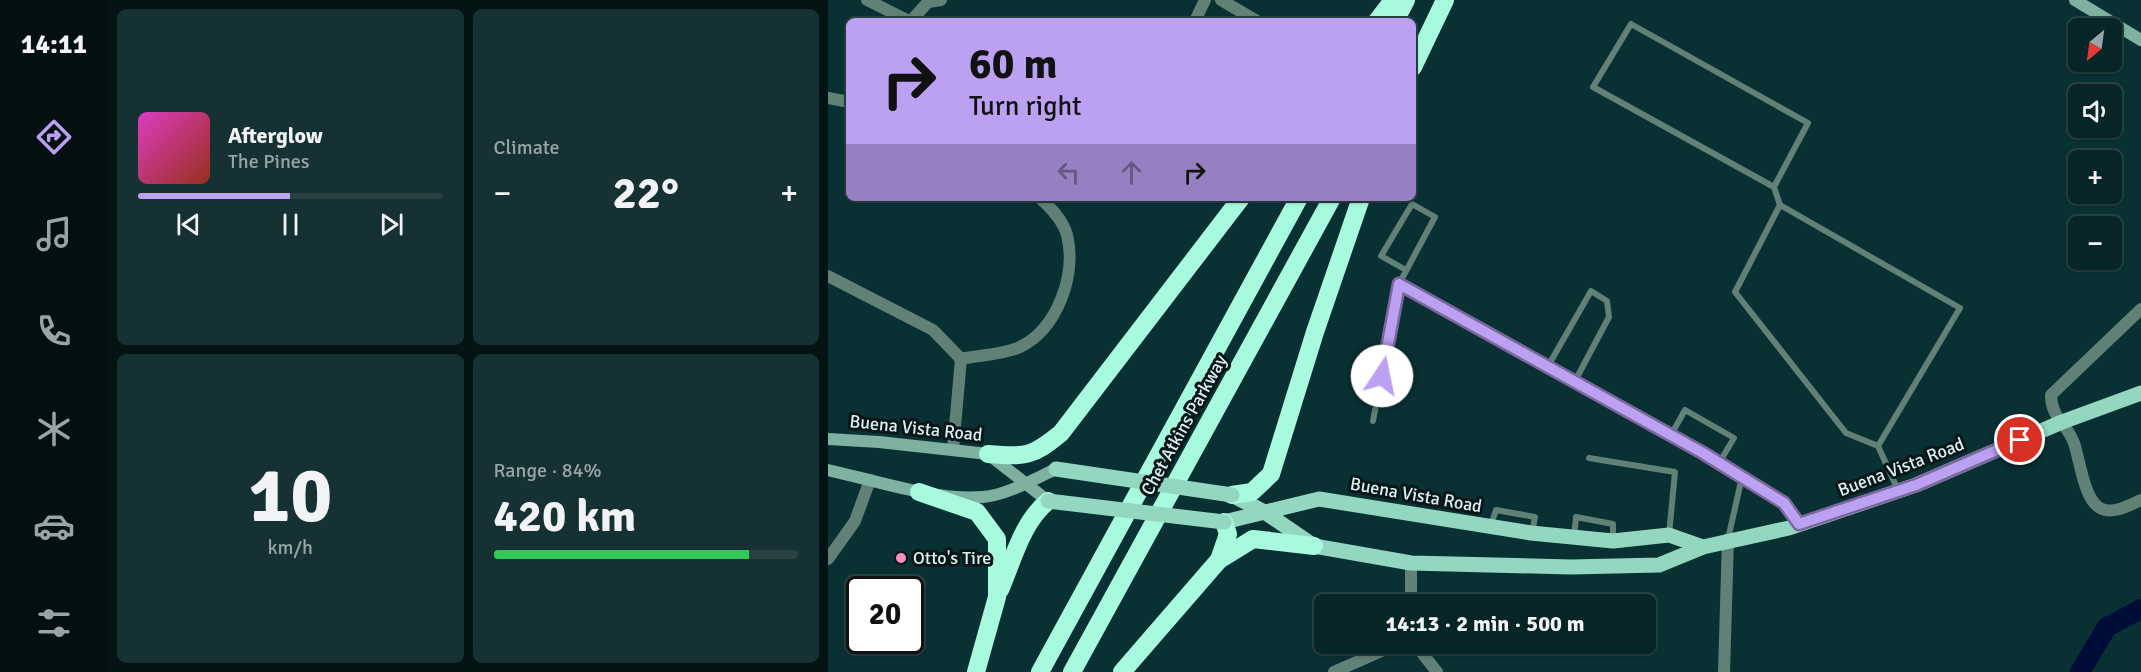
<!DOCTYPE html>
<meta charset="utf-8">
<style>
body{margin:0;font-family:Signika,sans-serif;background:#153133;color:#f1f3f6;height:100vh;display:flex;flex-direction:column;font-size:22px;white-space:nowrap}
*{box-sizing:border-box;margin:0}
p{font-size:20px;color:#98a5a7}
.icon{flex:none;width:33px;height:33px;fill:none;stroke:currentColor;stroke-width:2;stroke-linecap:round;stroke-linejoin:round}
.map{position:relative;flex:1;overflow:hidden}
.drawer{display:flex;flex-direction:column;gap:9px;padding:9px;background:#041415;width:720px}
.drawer>*{flex:none}
.hud{position:absolute;left:18px;top:18px;width:570px;height:183px;border-radius:9px;box-shadow:0 2px 4px #0004,0 0 0 2px #284244;background:#bca0f2;color:#111;overflow:hidden}
.needle{width:39px;rotate:209deg}
.fabs{position:absolute;left:1240px;top:18px;display:grid;gap:12px}
.fabs a{display:grid;place-items:center;width:54px;height:54px;border-radius:9px;background:#072527;box-shadow:0 2px 4px #0004,0 0 0 2px #284244;font-size:30px}
.speed{position:absolute;left:18px;top:576px;display:flex;gap:12px;font-size:30px;font-weight:700;text-align:center}
.speed>*{display:grid;place-content:center;width:78px;height:78px;border-radius:50%;background:#072527;box-shadow:0 2px 4px #0004,0 0 0 2px #284244;line-height:1}
.speed .limit{border:3px solid #111;border-radius:9px;background:#fff;color:#111}
.pin{position:absolute;display:grid;place-items:center;width:51px;height:51px;color:#fff;margin:-26px;border:3px solid #fff;border-radius:50%;box-shadow:0 2px 6px #0007}
.me{position:absolute;width:66px;margin:-33px;rotate:11deg;stroke-linejoin:round;filter:drop-shadow(0 0 4px #0008)}
.turn{display:flex;align-items:center;gap:21px;height:126px;padding:0 24px;font-size:27px}
.turn .icon{width:78px;height:78px;stroke-width:2.5}
.turn b{display:block;font-size:42px;line-height:51px}
.lanes{display:flex;align-items:center;height:57px;padding:0 24px;background:#0003;justify-content:center;gap:30px;direction:ltr}
.lanes .off{opacity:.35}
.big{font-size:45px;font-weight:700;line-height:1.1}
.drawer .card{flex:1;display:flex;flex-direction:column;justify-content:center;gap:9px;min-width:0;padding:0 21px;border-radius:9px;background:#153133}
.drawer .dial{align-items:center;gap:0}
.dial b{font-size:78px;line-height:1}
.song{display:flex;align-items:center;gap:18px}
.cover{width:72px;height:72px;border-radius:9px;background:linear-gradient(135deg,hsl(310 70% 55%),hsl(10 70% 35%))}
.played{height:6px;border-radius:3px;background:linear-gradient(90deg,#bca0f2 50%,#284244 50%)}
.keys{display:flex;justify-content:space-around;direction:ltr}
.heat{display:flex;justify-content:space-between;align-items:center;font-size:33px;direction:ltr}
.charge{height:9px;border-radius:4px;background:linear-gradient(90deg,#34c759 84%,#284244 0)}
.drawer .tiles{flex:1;display:grid;gap:9px;grid-template-columns:repeat(2,1fr)}
.trip{position:absolute;left:486px;top:594px;width:342px;height:60px;border-radius:9px;background:#072527;box-shadow:0 2px 4px #0004,0 0 0 2px #284244;font-weight:700;line-height:60px;text-align:center}
main{display:flex;flex:1;min-height:0}
.menu{display:flex;flex-direction:column;width:108px;justify-content:space-around;align-items:center;background:#030f10;color:#98a5a7}
.menu .icon{width:42px;height:42px}
.menu .current{color:#bca0f2}
.menu b{font-size:27px;color:#f1f3f6}
.map>svg:first-child{display:block}
.lines{fill:none;stroke-linecap:round;stroke-linejoin:round}
.river{stroke:#000c38;stroke-width:20}
.lane{stroke:#618176;stroke-width:6}
.street{stroke:#618176;stroke-width:12}
.secondary{stroke:#7eb1a0;stroke-width:12}
.primary{stroke:#94d7c0;stroke-width:15}
.highway{stroke:#a8fade;stroke-width:18}
.primary-bridge{stroke:#94d7c0;stroke-width:15}
.route-casing{stroke:#7a689d;stroke-width:15}
.route{stroke:#bca0f2;stroke-width:10}
.poi-dot{fill:#fd8ebf;stroke:#071618;stroke-width:2}
.labels{text-anchor:middle;stroke-width:6;stroke-linejoin:round;paint-order:stroke}
.street-label{font-size:18px;fill:#dcf0f2;stroke:#071618}
.poi-label{font-size:18px;fill:#dcf0f2;stroke:#071618;text-anchor:start}
</style>
<main>
<nav class="menu">
<b>14:11</b>
<svg class="icon current" aria-label="directions" viewBox="0 0 24 24"><path d="M12 3l9 9-9 9-9-9zM9 14v-3h6M13 9l2 2-2 2"/></svg>
<svg class="icon" aria-label="music" viewBox="0 0 24 24"><path d="M9 18V5l10-2v13"/><circle cx="6" cy="18" r="3"/><circle cx="16" cy="16" r="3"/></svg>
<svg class="icon" aria-label="phone" viewBox="0 0 24 24"><path d="M5 4h4l2 5-3 2q2 4 5 5l2-3 5 2v4C11 20 4 13 5 4z"/></svg>
<svg class="icon" aria-label="climate" viewBox="0 0 24 24"><path d="M12 3v18M4 7l16 10M4 17L20 7"/></svg>
<svg class="icon" aria-label="car" viewBox="0 0 24 24"><path d="M5 17H2v-5l4-1 3-4h7l3 4 3 1v5h-3M9 17h6M6 11h13"/><circle cx="7" cy="17" r="2"/><circle cx="17" cy="17" r="2"/></svg>
<svg class="icon" aria-label="filters" viewBox="0 0 24 24"><path d="M4 7h16M4 17h16"/><circle cx="9" cy="7" r="2"/><circle cx="15" cy="17" r="2"/></svg>
</nav>
<section class="drawer">
<div class="tiles">
<div class="card">
<div class="song"><i class="cover"></i><div><b>Afterglow</b><p>The Pines</p></div></div>
<div class="played"></div>
<div class="keys"><svg class="icon" aria-label="previous" viewBox="0 0 24 24"><path d="M18 5L8 12l10 7zM5 5v14"/></svg><svg class="icon" aria-label="pause" viewBox="0 0 24 24"><path d="M8 5v14M16 5v14"/></svg><svg class="icon" aria-label="next" viewBox="0 0 24 24"><path d="M6 5l10 7-10 7zM19 5v14"/></svg></div>
</div>
<div class="card"><p>Climate</p>
<div class="heat"><a>−</a><b class="big">22°</b><a>+</a></div>
</div>
<div class="card dial"><b>10</b><p>km/h</p></div>
<div class="card"><p>Range · 84%</p><b class="big">420 km</b><div class="charge"></div></div>
</div>
</section>
<div class="map">
<svg width="1313" height="672" viewBox="0 0 1313 672">
<rect width="100%" height="100%" fill="#093134"/>
<g class="lines">
<path class="river" d="M1252,672l27,-45 34,-18"/>
<g class="lane">
<path d="M946,187l-181,-100 38,-63 177,99 -34,64 6,18"/>
<path d="M578,270l-25,-14 31,-52 23,13 -36,67 288,160 97,59 14,20"/>
<path d="M719,368l44,-77 16,10 2,16 -35,66"/>
<path d="M545,421l26,-137"/>
<path d="M843,435l14,-25 49,28 -15,25"/>
<path d="M1050,446l-32,-13 -111,-141 45,-87 180,103 -82,138 20,44"/>
<path d="M761,458l86,14 -6,63"/>
<path d="M663,525l5,-15 39,7 -3,16"/>
<path d="M746,537l2,-20 37,7v16"/>
<path d="M900,539l14,-62"/>
</g>
<g class="street">
<path d="M39,0l42,21"/>
<path d="M393,0l36,21"/>
<path d="M83,21l17,-19 13,-2"/>
<path d="M367,21l10,-21"/>
<path d="M0,98l21,4"/>
<path d="M0,276l105,54 28,29"/>
<path d="M1313,309l-90,86c0,23 16,28 23,48 6,17 10,59 28,66 12,5 28,-4 39,-9"/>
<path d="M133,359c18,-4 42,-4 59,-12 37,-18 57,-72 47,-112 -4,-15 -16,-27 -27,-37"/>
<path d="M125,449l8,-90"/>
<path d="M0,559l27,-38 15,-41"/>
<path d="M583,604v-41"/>
<path d="M587,644l22,28"/>
<path d="M506,672l63,-28"/>
<path d="M896,672l4,-133"/>
</g>
<g class="secondary">
<path d="M1247,0l66,40"/>
<path d="M0,439l51,3 109,12 60,47"/>
<path d="M0,470c46,10 108,31 155,27 24,-2 51,-18 73,-28"/>
</g>
<g class="primary">
<path d="M404,495l34,18 48,33 97,17 160,4 88,-2 44,-18 86,-19 127,-43 146,-63 79,-29"/>
<path d="M396,522l95,-23 212,34 82,8 56,-6 34,12"/>
</g>
<g class="highway">
<path d="M549,21l16,-21"/>
<path d="M567,21l11,-21"/>
<path d="M585,67l32,-67"/>
<path d="M160,454c38,3 44,3 73,-21l180,-235"/>
<path d="M91,492l58,20 20,27v58l-21,75"/>
<path d="M404,495l20,-3 19,-18 44,-142 46,-134"/>
<path d="M391,560l34,-21 61,7"/>
<path d="M172,590c13,-30 22,-68 48,-89"/>
<path d="M212,672l259,-474"/>
<path d="M244,672l260,-474"/>
<path d="M294,672l97,-112 9,-26 -4,-12"/>
</g>
<g class="primary-bridge">
<path d="M228,469l176,26"/>
<path d="M220,501l176,21"/>
</g>
</g>
<g class="lines">
<g class="route-casing">
<path id="route" d="M554,376l17,-92 304,169 81,50 15,21 117,-39 104,-45"/>
</g>
<use href="#route" class="route"/>
</g>
<circle class="poi-dot" cx="73" cy="558" r="6"/>
<g class="labels">
<g class="street-label">
<text transform="translate(356 425) rotate(-61)" y="6">Chet Atkins Parkway</text>
<text transform="translate(88 428) rotate(6)" y="6">Buena Vista Road</text>
<text transform="translate(1073 467) rotate(-21)" y="6">Buena Vista Road</text>
<text transform="translate(588 495) rotate(10)" y="6">Buena Vista Road</text>
</g>
<g class="poi-label">
<text x="85" y="564">Otto's Tire</text>
</g>
</g>
</svg>
<div class="fabs">
<a><svg class="needle" viewBox="-14 -14 28 28"><path d="M0-13l5 13h-10z" fill="#e53935"/><path d="M0 13l5-13h-10z" fill="#98a5a7"/></svg></a>
<a><svg class="icon" aria-label="sound" viewBox="0 0 24 24"><path d="M4 9h4l5-4v14l-5-4H4zM17 9q2 3 0 6"/></svg></a>
<a>+</a>
<a>−</a>
</div>
<div class="speed"><div class="limit">20</div></div>
<div class="pin" style="left:1192px;top:440px;background:#d93025"><svg class="icon" aria-label="arrive" viewBox="0 0 24 24"><path d="M6 21V4h12l-3 4 3 4H6"/></svg></div>
<svg class="me" style="left:554px;top:376px" viewBox="-20 -20 40 40"><circle r="19" fill="#fff"/><path d="M0-13L10 11 0 6-10 11z" fill="#bca0f2"/></svg>
<div class="trip">14:13 · 2 min · 500 m</div>
<div class="hud">
<div class="turn"><svg class="icon" aria-label="right" viewBox="0 0 24 24"><path d="M7 20v-9h11M14 6l5 5-5 5"/></svg><div><b>60 m</b>Turn right</div></div>
<div class="lanes"><svg class="icon off" aria-label="left" viewBox="0 0 24 24"><path d="M17 20v-9H6M10 6l-5 5 5 5"/></svg><svg class="icon off" aria-label="ahead" viewBox="0 0 24 24"><path d="M12 20V5M6 11l6-6 6 6"/></svg><svg class="icon" aria-label="right" viewBox="0 0 24 24"><path d="M7 20v-9h11M14 6l5 5-5 5"/></svg></div>
</div>
</div>
</main>
